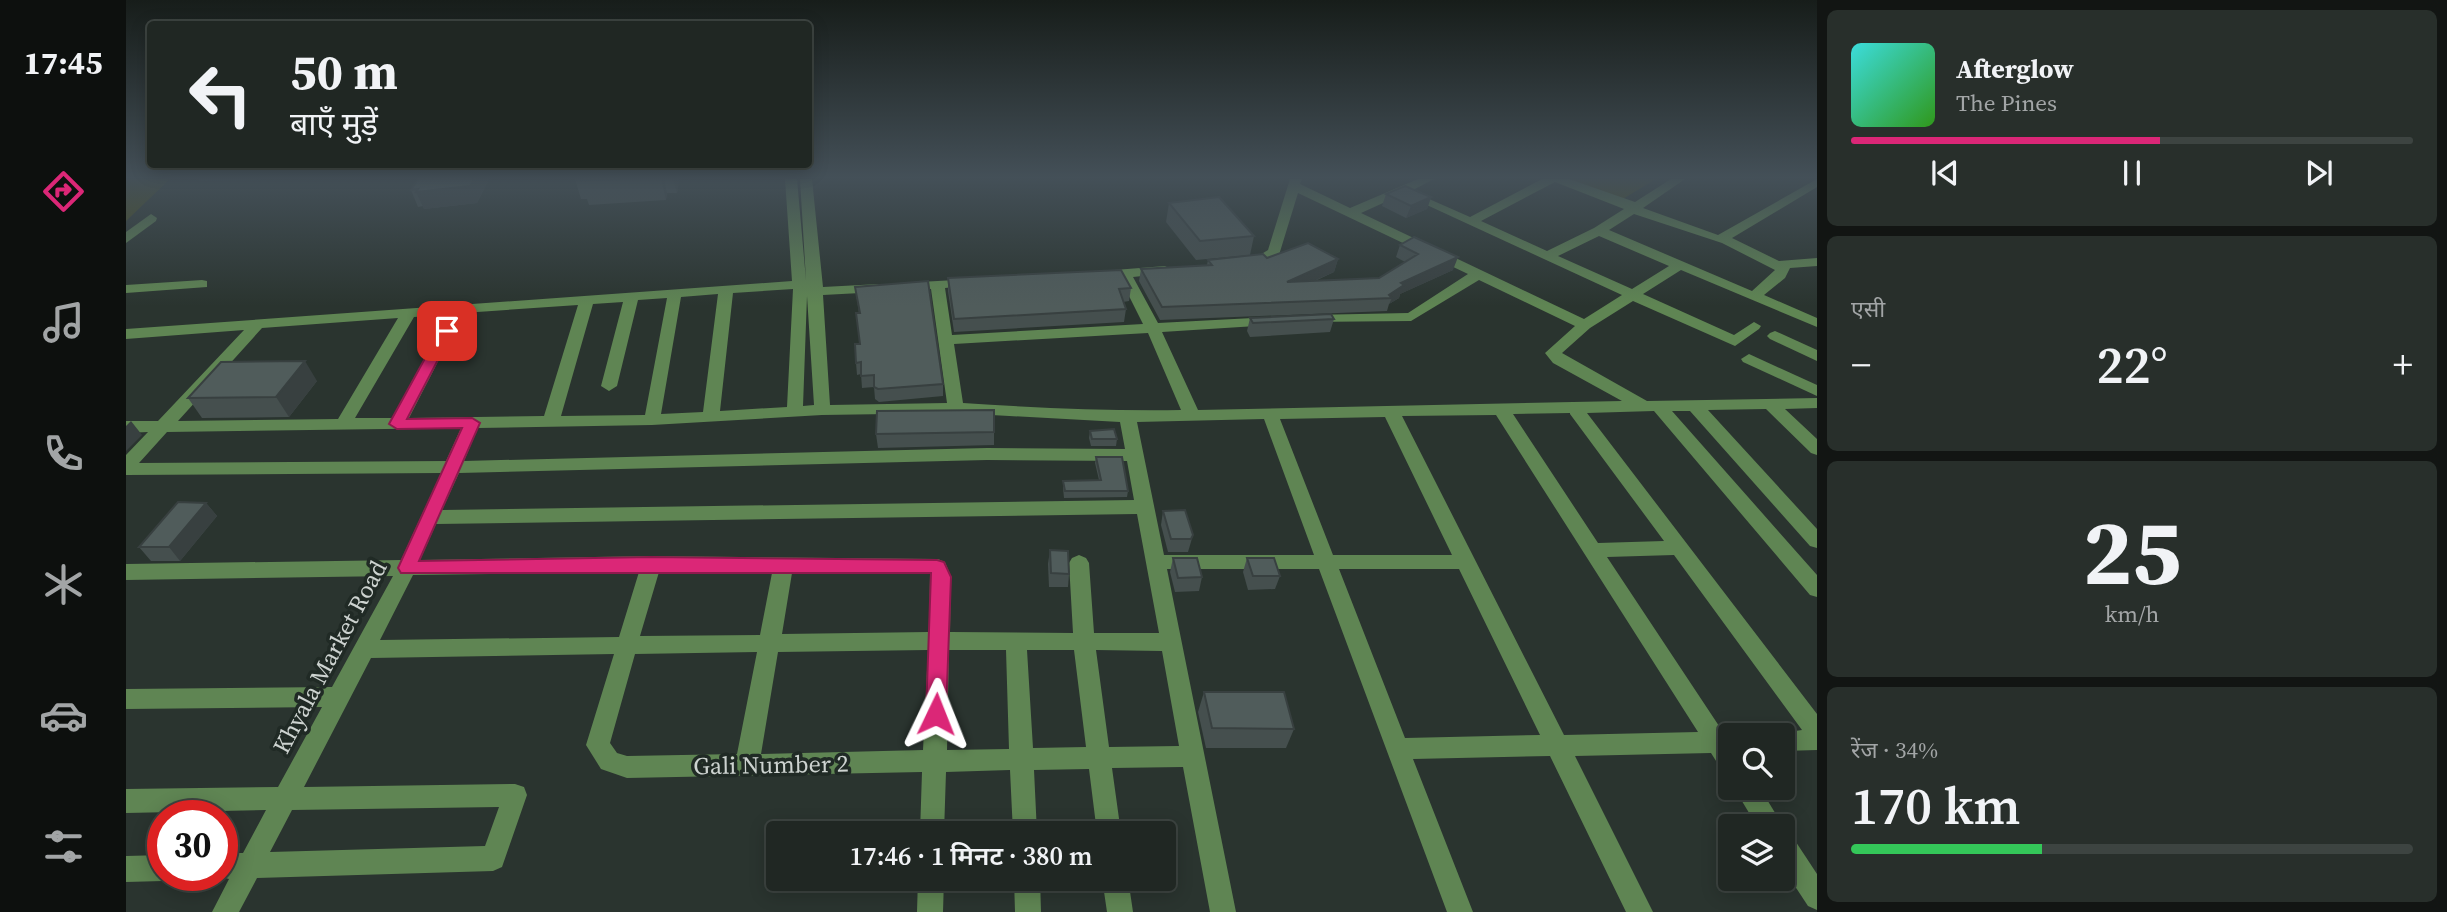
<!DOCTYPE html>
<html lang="hi">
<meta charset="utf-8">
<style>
body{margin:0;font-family:"Source Serif 4","Noto Sans Devanagari",serif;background:#282f2b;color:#f1f3f6;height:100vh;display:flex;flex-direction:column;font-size:26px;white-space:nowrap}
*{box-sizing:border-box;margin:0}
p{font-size:23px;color:#a2a5a6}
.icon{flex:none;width:38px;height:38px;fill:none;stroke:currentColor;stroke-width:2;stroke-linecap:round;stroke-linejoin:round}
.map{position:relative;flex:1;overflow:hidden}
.side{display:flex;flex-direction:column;gap:10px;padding:10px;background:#121513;width:630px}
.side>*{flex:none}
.top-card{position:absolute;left:21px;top:21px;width:665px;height:147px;border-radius:7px;box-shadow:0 4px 18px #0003,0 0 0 2px #3d4441;background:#202723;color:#f1f3f6;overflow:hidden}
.buttons{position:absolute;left:1592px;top:723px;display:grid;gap:14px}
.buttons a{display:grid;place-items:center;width:77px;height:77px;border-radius:7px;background:#202723;box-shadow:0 4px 18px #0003,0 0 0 2px #3d4441;font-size:35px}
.speed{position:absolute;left:21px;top:800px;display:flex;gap:14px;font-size:35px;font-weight:700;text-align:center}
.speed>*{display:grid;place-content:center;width:91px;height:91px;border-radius:50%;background:#202723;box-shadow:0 4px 18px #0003,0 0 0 2px #3d4441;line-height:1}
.speed .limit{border:10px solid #d22;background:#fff;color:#111}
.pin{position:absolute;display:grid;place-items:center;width:60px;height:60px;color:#fff;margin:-30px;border-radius:14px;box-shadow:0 4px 10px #0006}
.me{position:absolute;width:77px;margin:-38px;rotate:2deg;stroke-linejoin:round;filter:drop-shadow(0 0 5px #0008)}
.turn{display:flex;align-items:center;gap:24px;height:147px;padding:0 28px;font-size:32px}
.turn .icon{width:91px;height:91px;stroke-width:2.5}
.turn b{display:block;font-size:49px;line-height:60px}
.big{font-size:52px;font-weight:600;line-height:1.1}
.side .widget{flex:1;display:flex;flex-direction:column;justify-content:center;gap:10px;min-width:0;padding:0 24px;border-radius:10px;background:#282f2b}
.side .dial{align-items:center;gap:0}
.dial b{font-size:91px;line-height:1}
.song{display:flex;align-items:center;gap:21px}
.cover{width:84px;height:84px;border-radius:10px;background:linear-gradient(135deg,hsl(180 70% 55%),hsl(110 70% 35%))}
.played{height:7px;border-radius:4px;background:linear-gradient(90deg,#db2777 55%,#3d4441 55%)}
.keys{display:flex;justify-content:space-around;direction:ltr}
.heat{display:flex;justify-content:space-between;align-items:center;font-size:38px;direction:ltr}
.charge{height:10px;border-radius:5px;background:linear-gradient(90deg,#34c759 34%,#3d4441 0)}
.trip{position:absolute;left:640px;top:821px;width:410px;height:70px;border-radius:7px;background:#202723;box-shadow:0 4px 18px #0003,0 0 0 2px #3d4441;font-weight:600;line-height:70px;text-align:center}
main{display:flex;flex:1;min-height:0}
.menu{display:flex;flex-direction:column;width:126px;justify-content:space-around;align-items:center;background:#0d100e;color:#a2a5a6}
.menu .icon{width:49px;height:49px}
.menu .selected{color:#db2777}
.menu b{font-size:32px;color:#f1f3f6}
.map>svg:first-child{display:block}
.green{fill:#484d15}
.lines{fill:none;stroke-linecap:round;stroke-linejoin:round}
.minor{fill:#5f8553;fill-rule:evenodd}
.wall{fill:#454f4e}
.shaded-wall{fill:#384040}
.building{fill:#505c5b;stroke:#384040;stroke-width:2}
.route{fill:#db2777;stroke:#8e194d;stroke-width:2}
.labels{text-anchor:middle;stroke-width:7;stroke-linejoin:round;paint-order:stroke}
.near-street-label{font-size:24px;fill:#cdd3d0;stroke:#202a25}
</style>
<main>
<nav class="menu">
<b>17:45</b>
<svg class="icon selected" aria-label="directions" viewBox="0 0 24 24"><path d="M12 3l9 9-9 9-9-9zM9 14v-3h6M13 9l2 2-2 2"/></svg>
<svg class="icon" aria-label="music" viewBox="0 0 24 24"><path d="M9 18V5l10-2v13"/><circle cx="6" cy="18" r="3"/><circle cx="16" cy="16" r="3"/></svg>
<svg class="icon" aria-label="phone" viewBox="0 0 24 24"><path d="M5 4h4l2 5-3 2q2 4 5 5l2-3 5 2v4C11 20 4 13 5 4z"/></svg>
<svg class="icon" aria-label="climate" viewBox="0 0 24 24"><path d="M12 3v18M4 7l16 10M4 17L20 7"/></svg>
<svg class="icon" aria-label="car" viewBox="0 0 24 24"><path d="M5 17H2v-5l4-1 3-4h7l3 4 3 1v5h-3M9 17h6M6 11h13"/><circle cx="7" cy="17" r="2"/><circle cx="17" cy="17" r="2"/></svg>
<svg class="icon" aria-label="filters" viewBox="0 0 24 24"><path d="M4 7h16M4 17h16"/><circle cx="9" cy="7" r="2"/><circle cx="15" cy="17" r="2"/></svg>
</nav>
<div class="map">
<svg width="1691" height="912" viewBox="0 0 1691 912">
<rect width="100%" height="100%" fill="#2a342f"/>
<g class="green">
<path d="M0,179h44l-44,42z"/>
<path d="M1443,179h87l-35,21z"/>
</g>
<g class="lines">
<g class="minor">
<path d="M659,179h12l9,101 -6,-101h12l11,108 56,-3 7,4 -7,4 -56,3 7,110 117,-2 -16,-114h-30v-6l73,-4v6l-29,3 7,47 191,-11 -23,-46 -18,1 -7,-4 7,-4 63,-5 7,4 -2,3 -37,4 25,46 114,-6 7,4 -7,4 -110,7 36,78 424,-9 -69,-38 -8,-10 30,-27 -96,-46 -68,41 -105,1v-6l5,-1 97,-2 60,-39 -170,-81 -19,62 -15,9 -24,3v-6l15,-3 13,-8 22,-71h12l-2,5 50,24 68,-29h16l-23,12 59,26 72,-38h27l66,23 36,-23h14l-42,29 75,27 99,-56v8l-85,51 47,23 38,-3v8l-27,2 -5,10 -21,17 53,23v9l-136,-57 -38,24 91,41 20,-13 7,4 -2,3 -24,17 -102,-45 -43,27 -28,25 85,48 170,-3v10l-32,1 32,30v16l-6,-2 -45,-44 -58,1 109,119v19l-7,-2 -120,-135h-18l145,164v22l-7,-2 -156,-184 -67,2 230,301v36l-34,1v-16l-8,-1 27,-4 -128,-175 -67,2 116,175 8,3v40l-8,-3 -12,-19 -136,3 78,156h-27l-76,-156 -137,3 60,153h-26l-128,-343h-152l69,343h-26l-27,-145 -71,1 9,65h-24l-8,-64 -55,1 3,63h-24l-3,-63 -64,2 -2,61h-24l2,-61 -295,6 -26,-9 -15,-24 28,-91 -243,4 -67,129 211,-3 9,3 3,8 -25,72 -9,4 -236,7 -18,34h-27l17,-33 -16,-4h9v-22h21l23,-43 -140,3v-24l152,-2 44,-80 -196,2v-20l206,-2 61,-111 -267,4v-16l275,-4 40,-87 -315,2v-20l22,-23 -22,1v-12h32l86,-91 -118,9v-10l666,-48zM1429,182l69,27 -30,19 -47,23 -66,-30zM1277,194l219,101 -38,24 -223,-106zM1508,214l88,29 53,27 -23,21 -143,-61zM1473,236l70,30 -37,23 -74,-33zM667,289l-6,118 -67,4 13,-118zM592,294l-15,118 -42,2 20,-117zM681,296l7,109 -11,1zM541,298l-22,117 -84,1 32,-112 30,-2 -22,84 8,5 8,-5 21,-86zM452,305l-34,111 -135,2 54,-105zM322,315l-56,103h-37l59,-101zM272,318l-60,101 -160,2 84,-93zM1022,333l33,77c-72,1 -144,-2 -218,-7l-9,-59zM830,413l164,9 5,27 -138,-1 -523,13 14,-33 174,-3 170,-10zM1444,413v1l94,127 -66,2 -85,-129zM1370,415l202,317 -134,3 -162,-319zM1259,417l67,138h-119l-53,-136zM1138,419l50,136h-150l-27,-133zM335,428l-15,33 -307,2 28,-31zM861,460l140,1 7,39 -692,10 17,-37zM1011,514l22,119h-65l-5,-70 -3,-5 -7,-3 -7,3 -3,5 4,70 -123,-1 1,-55 -6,-15 -7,-3 -287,-3 -231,4 16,-36zM1213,569h120l81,166 -135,3zM513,572l-20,65 -239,3 33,-65zM533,572l113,1 -12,62 -120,1zM666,573l138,1 -1,58 -147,2zM802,650l-5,100 -162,4 17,-102zM823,650h57l3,99 -62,1zM901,650h47l12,97 -53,1zM970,650l66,1 17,95 -70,1zM631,652l-20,102 -110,2 -10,-3 -7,-10 25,-89zM373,807l-14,39 -215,6 22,-42z"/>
<path d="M25,214l6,4 -1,3 -30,22v-11z"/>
<path d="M76,280l5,1v6l-81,6v-8z"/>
<path d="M1649,331l42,19v11l-47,-22 -3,-3 3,-3z"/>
<path d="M1623,354l68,31v11l-74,-34 -2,-3z"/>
<path d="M1608,788h26l23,38h-26z"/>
<path d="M1657,833l9,3 25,38v36l-9,-4 -25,-38z"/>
<path d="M37,855v20h10l-1,2 -9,4 -37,1v-26z"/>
<path d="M792,878h26l-1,34h-26z"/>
<path d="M888,878h26l1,34h-26z"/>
<path d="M976,878h26l5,34h-26z"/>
</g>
</g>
<g class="wall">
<path d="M73,179h66l-65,2z"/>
<path d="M292,179h71l-12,24 -53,6 -1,-3 -5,1 -7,-17z"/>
<path d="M449,179h104l-2,14h-10l-1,7 -77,5 -2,-6h-6z"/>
<path d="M1260,194l45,3 -4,12 -21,9 -24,-12z"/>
<path d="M1043,203l85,33 -4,19 -54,5 -30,-38z"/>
<path d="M1274,245l53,25 -53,24 -1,4 -10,6 -2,7 -227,9 -21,-39 2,-12 66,-4 1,-5 59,-2 71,1 -4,13 -19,9 64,-3 26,-16 -9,-5z"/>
<path d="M822,278l183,10 -2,13 -6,1 3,7 -2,13 -170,10 -6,-41z"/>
<path d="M729,287l88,97v12l-64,6 -4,-3 -1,-12 -12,1 -1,-14 -4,1 -1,-12 3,-19v-31z"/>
<path d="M1124,318l84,1 -4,13 -80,5 -3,-6z"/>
<path d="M191,381l-28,36 -87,1 -14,-20z"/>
<path d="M964,431l27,8 -1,7h-25l-2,-8z"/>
<path d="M868,432v13l-116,3 -2,-14z"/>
<path d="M970,457l32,34 -1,6 -63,1 -1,-10v-7l36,-1 -4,-17z"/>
<path d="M80,503l11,13 -37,45h-29l-12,-14z"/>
<path d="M1037,511l30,24 -5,17h-20l-7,-27z"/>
<path d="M924,550l19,24 -1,13h-19l-1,-23z"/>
<path d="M1047,558l29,19 -3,14 -24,1 -5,-20z"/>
<path d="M1121,558l33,18 -5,13 -27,1 -5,-18z"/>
<path d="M1078,692l90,37 -8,19h-80l-8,-36z"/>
</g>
<g class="shaded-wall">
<path d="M348,179h15l-12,24 -53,6 -8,-17z"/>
<path d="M535,179h3l3,14 -1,7z"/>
<path d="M547,179h6l-2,14z"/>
<path d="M1305,197l-4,12 -21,9 5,-12z"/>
<path d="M1332,257l-5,13 -53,24 -1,4 -10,6 3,-6 -3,-3 12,-12z"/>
<path d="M1212,259l-4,13 -50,22 3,-12z"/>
<path d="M179,361l12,20 -28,36 -13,-20z"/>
<path d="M5,421l11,14 -16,16v-25z"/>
<path d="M80,503l11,13 -37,45 -11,-14z"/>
</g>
<g class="building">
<path d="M292,179h56l-4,7 -54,6 2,-3 -7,1z"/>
<path d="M456,179h38l-39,2z"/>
<path d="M1279,186l26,11 -20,9 -25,-12z"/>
<path d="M1093,197l35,39 -54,5 -31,-38z"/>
<path d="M1288,237l44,20 -57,26 3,2 -15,10 3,3 -230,9 -21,-38 71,-4 -4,-5 55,-6 4,4 41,-15 30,16 -51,23 92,-4 39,-24 -18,-9z"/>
<path d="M995,270l10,18 -12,1 7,20 -172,10 -6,-41z"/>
<path d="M802,281l15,103 -65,5 -4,-2v-12l-13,1v-14l-5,1 -1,-19h5l-4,-31h4l-5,-26z"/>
<path d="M1205,314l3,5 -81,4 -3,-5z"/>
<path d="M179,361l-29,36 -88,1 33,-36z"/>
<path d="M868,410v22l-118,2 1,-23z"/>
<path d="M988,429l3,10h-25l-2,-8z"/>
<path d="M970,457h26l6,34h-63l-2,-10 38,-1z"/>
<path d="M52,502l28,1 -37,44h-30z"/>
<path d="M1059,510l8,25 -2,4h-20l-8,-28z"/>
<path d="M924,550l18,1 1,23 -18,-1z"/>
<path d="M1047,558h24l5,19 -24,1z"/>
<path d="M1121,558h27l6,18h-27z"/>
<path d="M1078,692h80l10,37 -82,-1z"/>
</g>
<linearGradient id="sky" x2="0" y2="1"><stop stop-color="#171d1a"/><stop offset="0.58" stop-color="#445058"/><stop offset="1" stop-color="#445058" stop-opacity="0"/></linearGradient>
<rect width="1691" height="306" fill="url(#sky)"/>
<path class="route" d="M321,327l6,4 -46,88 65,-1 8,5 -61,138 232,-4 286,3 7,2 7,15 -5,137 -3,6 -7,3 -7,-3 -3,-6 5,-141h-530l-3,-5 64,-140 -65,1 -8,-5 51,-93z"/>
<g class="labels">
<g class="near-street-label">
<text transform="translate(204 657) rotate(-62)" y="8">Khyala Market Road</text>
<text transform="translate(645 765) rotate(-1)" y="8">Gali Number 2</text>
</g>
</g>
</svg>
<div class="buttons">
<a><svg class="icon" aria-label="search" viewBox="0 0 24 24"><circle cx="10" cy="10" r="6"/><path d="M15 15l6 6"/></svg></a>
<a><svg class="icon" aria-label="layers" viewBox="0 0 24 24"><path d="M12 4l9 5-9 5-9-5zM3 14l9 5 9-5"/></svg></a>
</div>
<div class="speed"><div class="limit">30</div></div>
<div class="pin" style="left:321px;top:331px;background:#d93025"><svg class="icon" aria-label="arrive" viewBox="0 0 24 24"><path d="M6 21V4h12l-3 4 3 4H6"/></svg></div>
<svg class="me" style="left:810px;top:714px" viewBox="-20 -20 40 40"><path d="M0-17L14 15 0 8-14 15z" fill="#db2777" stroke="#fff" stroke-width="4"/></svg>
<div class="trip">17:46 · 1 मिनट · 380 m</div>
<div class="top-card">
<div class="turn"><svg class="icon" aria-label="left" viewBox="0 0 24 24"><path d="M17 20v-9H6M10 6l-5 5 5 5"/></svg><div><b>50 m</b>बाएँ मुड़ें</div></div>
</div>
</div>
<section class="side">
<div class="widget">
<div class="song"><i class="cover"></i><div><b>Afterglow</b><p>The Pines</p></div></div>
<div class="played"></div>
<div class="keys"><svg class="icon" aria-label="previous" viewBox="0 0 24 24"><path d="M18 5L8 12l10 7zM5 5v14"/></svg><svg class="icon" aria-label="pause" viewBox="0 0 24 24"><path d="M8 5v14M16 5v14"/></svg><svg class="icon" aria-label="next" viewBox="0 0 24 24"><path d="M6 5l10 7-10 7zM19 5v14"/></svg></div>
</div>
<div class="widget"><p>एसी</p>
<div class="heat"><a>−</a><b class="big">22°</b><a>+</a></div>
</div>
<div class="widget dial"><b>25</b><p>km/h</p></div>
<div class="widget"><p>रेंज · 34%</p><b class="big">170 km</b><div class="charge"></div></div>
</section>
</main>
